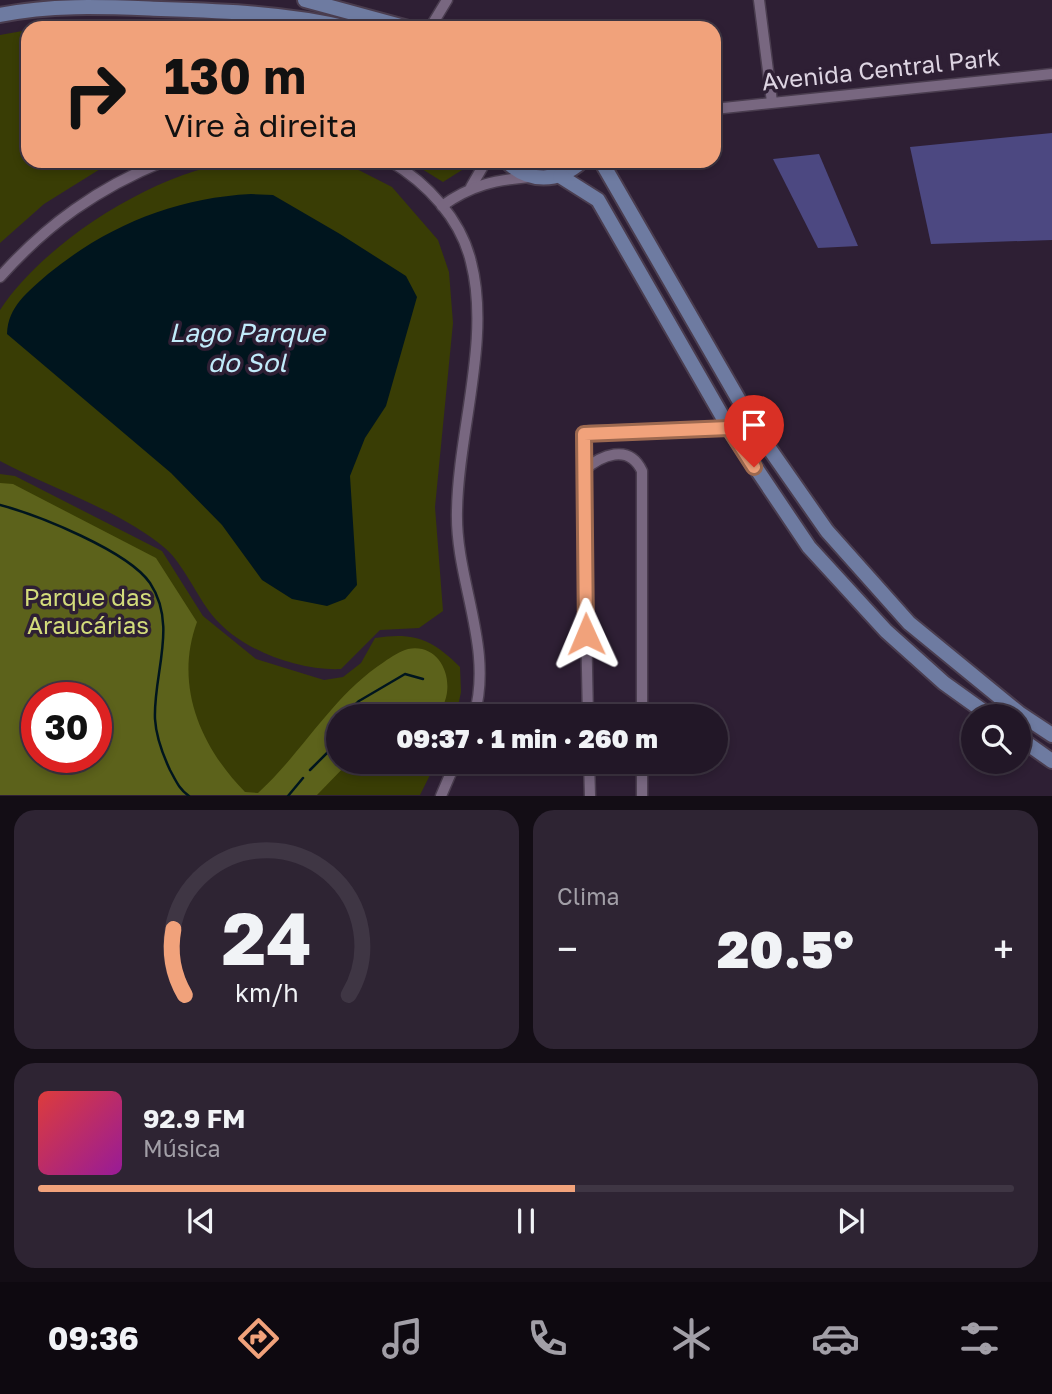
<!DOCTYPE html>
<html lang="pt">
<meta charset="utf-8">
<style>
body{margin:0;font-family:"Golos Text",sans-serif;background:#2e2433;color:#f1f3f6;height:100vh;display:flex;flex-direction:column;font-size:26px;white-space:nowrap}
*{box-sizing:border-box;margin:0}
p{font-size:23px;color:#a29fa7}
.icon{flex:none;width:38px;height:38px;fill:none;stroke:currentColor;stroke-width:2;stroke-linecap:round;stroke-linejoin:round}
.map{position:relative;height:796px;overflow:hidden}
.drawer{display:flex;flex-direction:column;gap:14px;padding:14px;background:#130d15;flex:1}
.drawer>*{flex:none}
.banner{position:absolute;left:21px;top:21px;width:700px;height:147px;border-radius:21px;box-shadow:0 4px 10px #0003,0 0 0 2px #3f3644;background:#f1a27b;color:#111;overflow:hidden}
.buttons{position:absolute;left:961px;top:704px;display:grid;gap:14px}
.buttons a{display:grid;place-items:center;width:70px;height:70px;border-radius:50%;background:#221727;box-shadow:0 4px 10px #0003,0 0 0 2px #3f3644;font-size:35px}
.speed{position:absolute;left:21px;top:682px;display:flex;gap:14px;font-size:35px;font-weight:700;text-align:center}
.speed>*{display:grid;place-content:center;width:91px;height:91px;border-radius:50%;background:#221727;box-shadow:0 4px 10px #0003,0 0 0 2px #3f3644;line-height:1}
.speed .limit{border:10px solid #d22;background:#fff;color:#111}
.pin{position:absolute;display:grid;place-items:center;width:60px;height:60px;color:#fff;margin:-72px -30px;border-radius:50% 50% 50% 0;rotate:-45deg;box-shadow:0 0 7px #0007}
.pin .icon{rotate:45deg}
.me{position:absolute;width:77px;margin:-38px;rotate:359deg;stroke-linejoin:round;filter:drop-shadow(0 0 5px #0008)}
.turn{display:flex;align-items:center;gap:24px;height:147px;padding:0 28px;font-size:32px}
.turn .icon{width:91px;height:91px;stroke-width:2.5}
.turn b{display:block;font-size:49px;line-height:60px}
.big{font-size:52px;font-weight:800;line-height:1.1}
.drawer .card{flex:1;display:flex;flex-direction:column;justify-content:center;gap:10px;min-width:0;padding:0 24px;border-radius:21px;background:#2e2433}
.drawer .dial{align-items:center;gap:0}
.dial svg{height:182px;overflow:visible;fill:none;stroke:#3f3644;stroke-width:7;stroke-linecap:round;text-anchor:middle}
.dial text{fill:#f1f3f6;stroke:none}
.song{display:flex;align-items:center;gap:21px}
.cover{width:84px;height:84px;border-radius:10px;background:linear-gradient(135deg,hsl(0 70% 55%),hsl(300 70% 35%))}
.played{height:7px;border-radius:4px;background:linear-gradient(90deg,#f1a27b 55%,#3f3644 55%)}
.keys{display:flex;justify-content:space-around;direction:ltr}
.heat{display:flex;justify-content:space-between;align-items:center;font-size:38px;direction:ltr}
.drawer .tiles{flex:1;display:grid;gap:14px;grid-template-columns:1fr 1fr}
.card:last-child{grid-column:span 2}
.trip{position:absolute;left:326px;top:704px;width:402px;height:70px;border-radius:35px;background:#221727;box-shadow:0 4px 10px #0003,0 0 0 2px #3f3644;font-weight:800;line-height:70px;text-align:center}
.menu{display:flex;height:112px;justify-content:space-around;align-items:center;background:#0e0910;color:#a29fa7}
.menu .icon{width:49px;height:49px}
.menu .on{color:#f1a27b}
.menu b{font-size:32px;color:#f1f3f6}
.map>svg:first-child{display:block}
.green{fill:#393d05;fill-rule:evenodd}
.forest{fill:#5c621b;fill-rule:evenodd}
.water{fill:#00151e}
.lines{fill:none;stroke-linecap:round;stroke-linejoin:round}
.stream{stroke:#00151e;stroke-width:2.5}
.building{fill:#4c4881}
.street-casing{stroke:#4a3d4f;stroke-width:13}
.secondary-casing{stroke:#4a3d4f;stroke-width:18}
.street{stroke:#786780;stroke-width:10}
.secondary{stroke:#6e7ba1;stroke-width:14}
.route-casing{stroke:#9d6950;stroke-width:18}
.route{stroke:#f1a27b;stroke-width:12}
.labels{text-anchor:middle;stroke-width:7;stroke-linejoin:round;paint-order:stroke}
.street-label{font-size:24px;fill:#ddd4e2;stroke:#2e1f34}
.park-label{font-size:24px;fill:#d3dc7b;stroke:#2e1f34}
.water-label{font-size:26px;font-style:italic;fill:#c1ebfa;stroke:#2e1f34}
</style>
<div class="map">
<svg width="1052" height="796" viewBox="0 0 1052 796">
<rect width="100%" height="100%" fill="#2e1f34"/>
<g class="green">
<path d="M66,22l193,6h2h-224z"/>
<path d="M28,30v131h85l-69,43 -44,39v-208z"/>
<path d="M341,161l51,26 46,53 11,32 4,51 -18,184 8,104 -24,17 -39,2 -39,39c-43,2 -101,-19 -129,-54 -15,-19 -29,-51 -46,-66 -42,-37 -116,-61 -166,-88v-151c45,-69 161,-143 245,-149 31,-2 64,0 96,0z"/>
<path d="M409,161h58l-5,9 -19,12z"/>
<path d="M0,474l15,2 147,75 41,65 53,43 68,21 19,-3 18,-14 14,-25c39,-6 57,1 85,29l1,25 -5,24h-118v45h99l-17,34h-420zM37,698h59v60h-59z"/>
</g>
<path class="forest" d="M0,483l13,1 143,74 41,64c-23,63 3,124 48,170l13,1c45,-41 75,-98 126,-131 7,-5 16,-11 24,-13 36,-7 52,41 28,67h-98v45h12l-33,34h-317zM37,698h59v60h-59z"/>
<path class="water" d="M251,194l22,1 67,39 66,42 11,21 -31,109 -21,32 -15,38 7,109 -12,14 -18,7 -35,-7 -30,-19 -40,-55 -51,-52 -164,-139c1,-28 21,-42 41,-60 59,-48 126,-76 203,-80z"/>
<g class="lines">
<g class="stream">
<path d="M0,505c38,10 128,46 150,78 28,42 3,91 5,136 1,17 8,36 15,51 6,11 9,19 19,26"/>
<path d="M343,716l16,-15 46,-27 18,5"/>
<path d="M310,770l28,-28"/>
<path d="M288,796l15,-18"/>
</g>
</g>
<g class="building">
<path d="M1052,133v107l-121,4 -21,-97z"/>
<path d="M819,154l39,92 -40,2 -45,-89z"/>
</g>
<g class="lines">
<g class="street-casing">
<g id="street">
<path d="M759,0l13,102"/>
<path d="M430,28l17,-28"/>
<path d="M714,109l338,-35"/>
<path d="M390,161c37,22 71,58 81,101 20,77 -13,170 -14,249 -2,69 37,136 17,205"/>
<path d="M471,187l15,-26"/>
<path d="M442,206c29,-21 53,-26 88,-29"/>
<path d="M0,277c47,-53 98,-89 164,-116"/>
<path d="M583,471c18,-16 46,-28 59,0v245"/>
<path d="M588,716l-6,-278 7,-7 140,-3"/>
<path d="M589,761l1,35"/>
<path d="M642,761v35"/>
<path d="M441,796l15,-35"/>
</g>
</g>
<g class="secondary-casing">
<g id="secondary">
<path d="M305,0l103,28"/>
<path d="M0,15c54,-11 107,-8 161,-6 63,2 126,4 187,19"/>
<path d="M506,161c23,22 52,22 76,0"/>
<path d="M601,161l154,267 72,103 82,92 110,90 33,22"/>
<path d="M560,176l38,24 131,228 80,119 77,84 58,52 46,33"/>
<path d="M1018,737l34,24"/>
</g>
</g>
<use href="#street" class="street"/>
<use href="#secondary" class="secondary"/>
</g>
<g class="lines">
<g class="route-casing">
<path id="route" d="M586,634l-2,-200 145,-6 25,39"/>
</g>
<use href="#route" class="route"/>
</g>
<g class="labels">
<g class="street-label">
<text transform="translate(881 70) rotate(-6)" y="8">Avenida Central Park</text>
</g>
<g class="park-label">
<text x="88" y="606">Parque das<tspan x="88" dy="28">Araucárias</tspan></text>
</g>
<g class="water-label">
<text x="247" y="342">Lago Parque<tspan x="247" dy="30">do Sol</tspan></text>
</g>
</g>
</svg>
<div class="buttons">
<a><svg class="icon" aria-label="search" viewBox="0 0 24 24"><circle cx="10" cy="10" r="6"/><path d="M15 15l6 6"/></svg></a>
</div>
<div class="speed"><div class="limit">30</div></div>
<div class="pin" style="left:754px;top:467px;background:#d93025"><svg class="icon" aria-label="arrive" viewBox="0 0 24 24"><path d="M6 21V4h12l-3 4 3 4H6"/></svg></div>
<svg class="me" style="left:586px;top:634px" viewBox="-20 -20 40 40"><path d="M0-17L14 15 0 8-14 15z" fill="#f1a27b" stroke="#fff" stroke-width="4"/></svg>
<div class="trip">09:37 · 1 min · 260 m</div>
<div class="banner">
<div class="turn"><svg class="icon" aria-label="right" viewBox="0 0 24 24"><path d="M7 20v-9h11M14 6l5 5-5 5"/></svg><div><b>130 m</b>Vire à direita</div></div>
</div>
</div>
<section class="drawer">
<div class="tiles">
<div class="card dial"><svg viewBox="0 0 100 80">
<path d="M14 69A42 42 0 1 1 86 69"/>
<path d="M14 69A42 42 0 0 1 9 40" stroke="#f1a27b"/>
<text x="50" y="56" font-size="32" font-weight="700">24</text>
<text x="50" y="72" font-size="11">km/h</text>
</svg></div>
<div class="card"><p>Clima</p>
<div class="heat"><a>−</a><b class="big">20.5°</b><a>+</a></div>
</div>
<div class="card">
<div class="song"><i class="cover"></i><div><b>92.9 FM</b><p>Música</p></div></div>
<div class="played"></div>
<div class="keys"><svg class="icon" aria-label="previous" viewBox="0 0 24 24"><path d="M18 5L8 12l10 7zM5 5v14"/></svg><svg class="icon" aria-label="pause" viewBox="0 0 24 24"><path d="M8 5v14M16 5v14"/></svg><svg class="icon" aria-label="next" viewBox="0 0 24 24"><path d="M6 5l10 7-10 7zM19 5v14"/></svg></div>
</div>
</div>
</section>
<nav class="menu">
<b>09:36</b>
<svg class="icon on" aria-label="directions" viewBox="0 0 24 24"><path d="M12 3l9 9-9 9-9-9zM9 14v-3h6M13 9l2 2-2 2"/></svg>
<svg class="icon" aria-label="music" viewBox="0 0 24 24"><path d="M9 18V5l10-2v13"/><circle cx="6" cy="18" r="3"/><circle cx="16" cy="16" r="3"/></svg>
<svg class="icon" aria-label="phone" viewBox="0 0 24 24"><path d="M5 4h4l2 5-3 2q2 4 5 5l2-3 5 2v4C11 20 4 13 5 4z"/></svg>
<svg class="icon" aria-label="climate" viewBox="0 0 24 24"><path d="M12 3v18M4 7l16 10M4 17L20 7"/></svg>
<svg class="icon" aria-label="car" viewBox="0 0 24 24"><path d="M5 17H2v-5l4-1 3-4h7l3 4 3 1v5h-3M9 17h6M6 11h13"/><circle cx="7" cy="17" r="2"/><circle cx="17" cy="17" r="2"/></svg>
<svg class="icon" aria-label="filters" viewBox="0 0 24 24"><path d="M4 7h16M4 17h16"/><circle cx="9" cy="7" r="2"/><circle cx="15" cy="17" r="2"/></svg>
</nav>
